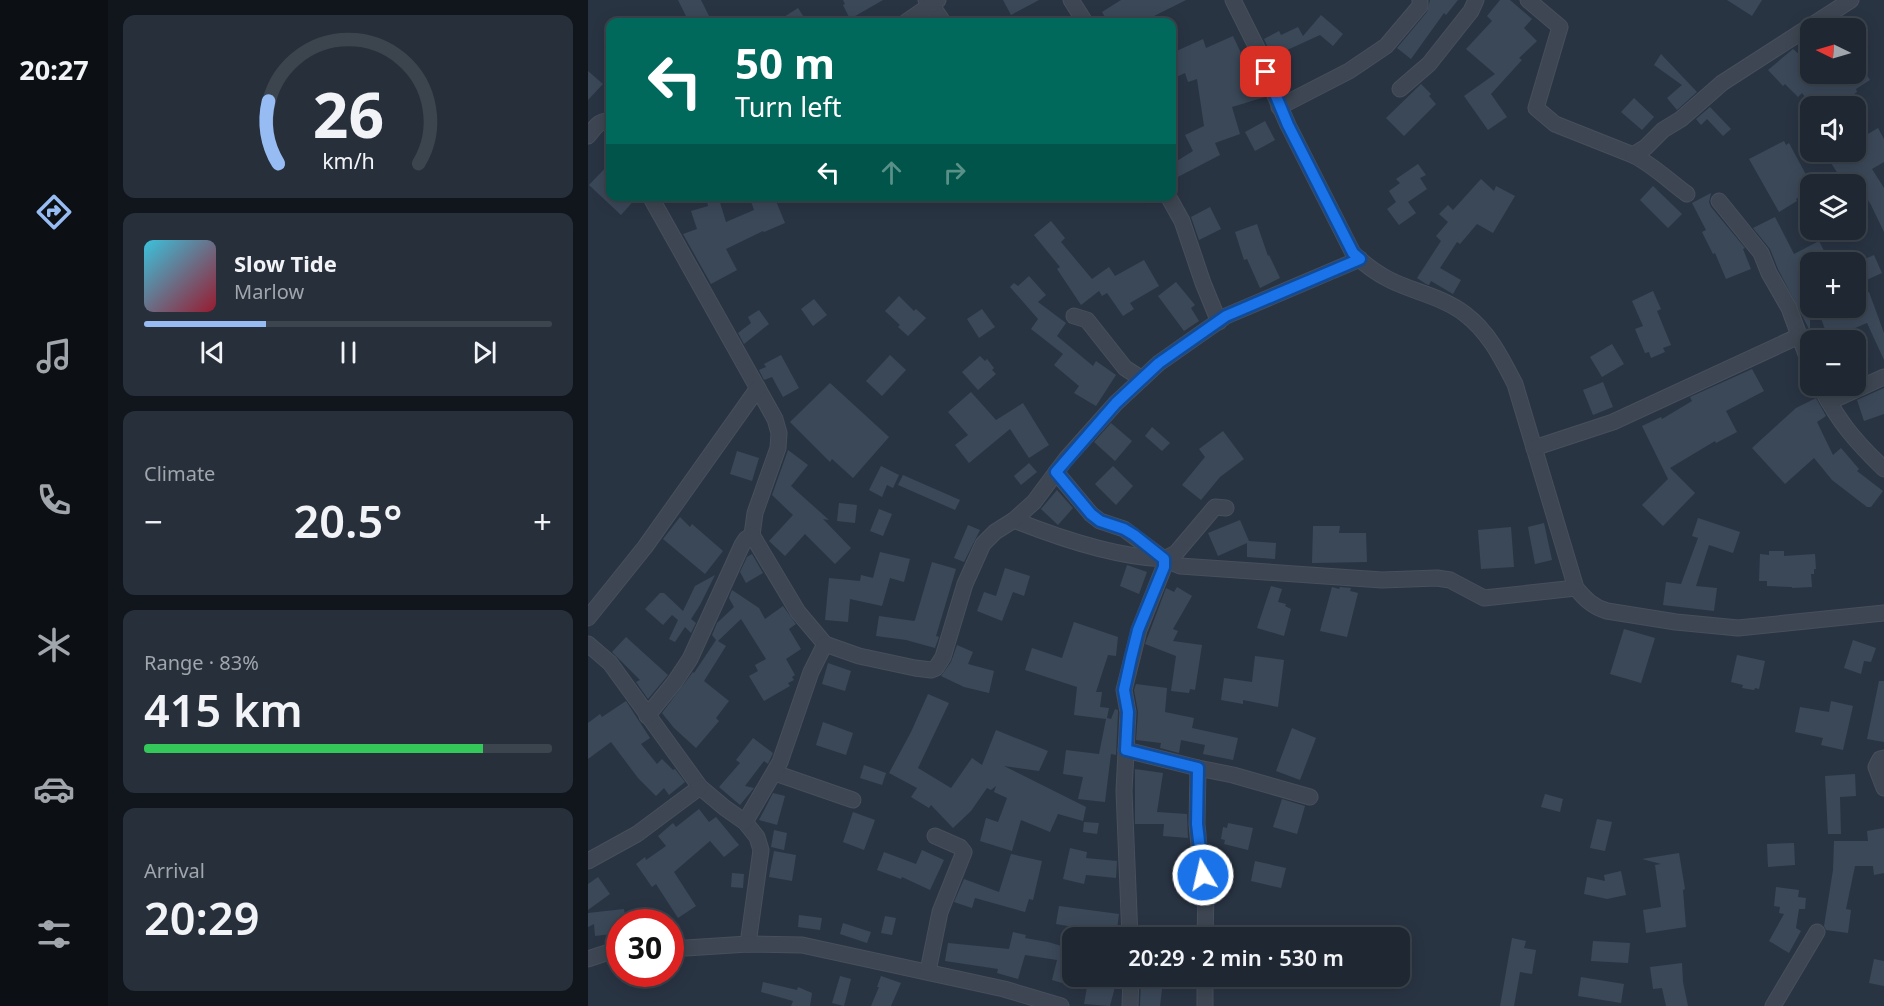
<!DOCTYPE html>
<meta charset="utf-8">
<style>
body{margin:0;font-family:"Noto Sans",sans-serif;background:#272f3a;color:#f1f3f6;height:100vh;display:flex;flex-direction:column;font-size:22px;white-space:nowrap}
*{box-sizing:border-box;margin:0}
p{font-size:20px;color:#a1a5ac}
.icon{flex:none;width:33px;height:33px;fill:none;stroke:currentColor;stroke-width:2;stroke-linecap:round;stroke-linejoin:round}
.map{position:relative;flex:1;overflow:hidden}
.panel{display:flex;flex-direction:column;gap:15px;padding:15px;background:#11151c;width:480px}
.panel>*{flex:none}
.top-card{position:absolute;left:18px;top:18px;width:570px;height:183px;border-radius:12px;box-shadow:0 3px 15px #0003,0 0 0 2px #3c444d;background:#00695c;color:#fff;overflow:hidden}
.needle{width:39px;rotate:275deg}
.tools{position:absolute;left:1212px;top:18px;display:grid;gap:12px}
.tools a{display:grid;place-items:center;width:66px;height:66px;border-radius:12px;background:#1f2732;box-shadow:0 3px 15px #0003,0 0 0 2px #3c444d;font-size:30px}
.speed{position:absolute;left:18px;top:909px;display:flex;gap:12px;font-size:30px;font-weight:700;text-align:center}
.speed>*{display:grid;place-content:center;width:78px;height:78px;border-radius:50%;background:#1f2732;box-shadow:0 3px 15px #0003,0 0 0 2px #3c444d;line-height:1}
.speed .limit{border:9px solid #d22;background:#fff;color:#111}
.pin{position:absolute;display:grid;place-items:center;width:51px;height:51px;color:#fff;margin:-26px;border-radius:12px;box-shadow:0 3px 9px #0006}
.me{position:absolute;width:66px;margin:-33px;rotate:351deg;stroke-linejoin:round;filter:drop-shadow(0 0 4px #0008)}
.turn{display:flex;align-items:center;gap:21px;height:126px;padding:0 30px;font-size:27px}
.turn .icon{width:78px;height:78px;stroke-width:2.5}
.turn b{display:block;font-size:42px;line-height:51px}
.lanes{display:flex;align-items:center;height:57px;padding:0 30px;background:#0003;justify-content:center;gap:30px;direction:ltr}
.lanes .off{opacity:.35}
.big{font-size:45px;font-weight:600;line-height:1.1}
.panel .tile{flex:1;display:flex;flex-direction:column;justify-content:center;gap:9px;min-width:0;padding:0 21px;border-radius:12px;background:#272f3a}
.panel .dial{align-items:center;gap:0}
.dial svg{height:156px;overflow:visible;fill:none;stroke:#3c444d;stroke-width:7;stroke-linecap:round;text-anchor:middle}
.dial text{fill:#f1f3f6;stroke:none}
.song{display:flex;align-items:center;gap:18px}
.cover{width:72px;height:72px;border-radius:9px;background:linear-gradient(135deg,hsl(190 70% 55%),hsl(350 70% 35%))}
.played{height:6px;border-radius:3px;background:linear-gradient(90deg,#97bcf4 30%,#3c444d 30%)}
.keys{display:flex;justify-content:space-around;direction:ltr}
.heat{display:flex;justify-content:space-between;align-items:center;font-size:33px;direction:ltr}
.charge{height:9px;border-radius:4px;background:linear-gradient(90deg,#34c759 83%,#3c444d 0)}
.trip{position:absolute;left:474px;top:927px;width:348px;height:60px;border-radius:12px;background:#1f2732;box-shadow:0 3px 15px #0003,0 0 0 2px #3c444d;font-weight:600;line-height:60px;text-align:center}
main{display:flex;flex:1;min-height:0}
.tabs{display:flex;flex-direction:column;width:108px;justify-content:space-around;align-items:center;background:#0c1014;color:#a1a5ac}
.tabs .icon{width:42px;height:42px}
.tabs .active{color:#97bcf4}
.tabs b{font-size:27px;color:#f1f3f6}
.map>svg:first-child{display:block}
.building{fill:#3b4858}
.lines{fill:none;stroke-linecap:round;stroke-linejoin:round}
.minor-casing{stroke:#474f5c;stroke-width:17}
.minor{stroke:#3d4652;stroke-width:15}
.route-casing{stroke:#114b97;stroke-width:15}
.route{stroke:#1a73e8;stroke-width:10}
</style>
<main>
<nav class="tabs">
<b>20:27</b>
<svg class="icon active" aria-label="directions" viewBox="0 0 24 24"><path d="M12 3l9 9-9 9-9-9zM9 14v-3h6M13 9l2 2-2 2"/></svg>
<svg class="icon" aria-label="music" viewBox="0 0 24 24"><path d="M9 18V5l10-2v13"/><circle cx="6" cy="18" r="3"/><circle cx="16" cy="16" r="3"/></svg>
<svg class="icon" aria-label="phone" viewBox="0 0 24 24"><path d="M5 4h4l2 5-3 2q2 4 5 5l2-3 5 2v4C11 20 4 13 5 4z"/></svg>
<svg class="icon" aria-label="climate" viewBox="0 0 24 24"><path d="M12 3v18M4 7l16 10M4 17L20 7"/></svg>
<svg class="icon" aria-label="car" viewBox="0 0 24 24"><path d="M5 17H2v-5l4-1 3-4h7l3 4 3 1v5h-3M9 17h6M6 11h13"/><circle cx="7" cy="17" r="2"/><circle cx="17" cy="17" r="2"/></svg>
<svg class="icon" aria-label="filters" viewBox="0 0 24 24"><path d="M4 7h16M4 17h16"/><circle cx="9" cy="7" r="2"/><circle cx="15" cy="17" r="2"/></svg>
</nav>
<section class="panel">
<div class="tile dial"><svg viewBox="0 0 100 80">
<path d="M14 69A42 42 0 1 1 86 69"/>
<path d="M14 69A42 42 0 0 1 9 37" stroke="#97bcf4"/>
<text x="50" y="56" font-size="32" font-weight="700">26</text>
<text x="50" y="72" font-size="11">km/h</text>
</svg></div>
<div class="tile">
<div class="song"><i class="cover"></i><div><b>Slow Tide</b><p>Marlow</p></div></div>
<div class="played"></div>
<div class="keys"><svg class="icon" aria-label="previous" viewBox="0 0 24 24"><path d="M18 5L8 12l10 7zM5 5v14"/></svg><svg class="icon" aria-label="pause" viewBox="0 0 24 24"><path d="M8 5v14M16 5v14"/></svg><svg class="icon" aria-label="next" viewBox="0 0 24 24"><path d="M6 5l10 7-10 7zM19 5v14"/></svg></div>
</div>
<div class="tile"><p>Climate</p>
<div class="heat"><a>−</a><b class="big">20.5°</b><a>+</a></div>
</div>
<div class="tile"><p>Range · 83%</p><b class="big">415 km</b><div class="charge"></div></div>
<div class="tile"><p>Arrival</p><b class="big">20:29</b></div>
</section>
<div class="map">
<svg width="1296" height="1006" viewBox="0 0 1296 1006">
<rect width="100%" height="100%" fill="#293443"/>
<g class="building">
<path d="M90,0h23l11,22h-23z"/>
<path d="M255,0h40l-33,19 -7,-14 2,-1z"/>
<path d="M415,0h36l-28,15z"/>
<path d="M533,0h65l-32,16 3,6h-49l-6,-10z"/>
<path d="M842,0h28l-12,15 -2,-2 -33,46 -14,-11 30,-36z"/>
<path d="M912,0h10l22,19 -8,9 13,13 -18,17 3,2 -31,34 16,23 -19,13 -24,-34 31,-22 -29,-25 26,-28 -5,-5z"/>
<path d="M1139,0h35l-10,16z"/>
<path d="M210,8l9,14h-31z"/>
<path d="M733,15l22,19 -10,12 -13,-11 -48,22 -8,-18 15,-8 2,4 17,-8 5,9z"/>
<path d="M645,36l15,32 7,-1 10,30 -33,10 8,27 -25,9 5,12 -48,25v-16l21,-13 -8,-16 19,-9 -7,-47 -9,3 -3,-9 -13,6v-26l31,-14 3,9z"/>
<path d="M1222,46v28h46v-8l3,-3 11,17 -14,9 1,3 -19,14h-26l-10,-13 -4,4 -13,-13 -2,2 -15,-16 25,-21 7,6z"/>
<path d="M1073,54l36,38 -20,18 -10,-12 15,-13 -28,-20z"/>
<path d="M0,71l15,13 -15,16z"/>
<path d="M833,84l10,10 -2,2 7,8 -32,32 -18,-18z"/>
<path d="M1046,98l20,19 -12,13 -21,-18z"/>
<path d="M1122,107l21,22 -8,7 -16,-17 -6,6 -5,-6z"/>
<path d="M677,121l10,19 -20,11 -10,-19z"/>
<path d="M1290,128l6,11v23l-12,7 12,19v44l-13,-27 -15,-25 -7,4 -8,-12 -3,2 -7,-11 19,-11h6v-11z"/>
<path d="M1196,141l2,4 3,-2 21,39v8l-14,9 1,2 -18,11 -30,-53z"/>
<path d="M22,163v33h28l-17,19 -32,-30z"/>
<path d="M830,164l8,11 -6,3 7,11 -19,13 8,11 -17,12 -12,-16 9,-7 -7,-11 11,-8 -4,-4z"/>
<path d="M893,179l13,12 2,-5 19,10 -22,37 -16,-9 -17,20 -3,-2 -17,26 21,12 -8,14 -22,-13 -2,4 -3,-1 -9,-6 24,-37 -5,-5 12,-14 -9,-8 9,-9 5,5z"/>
<path d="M1065,186l29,28 -14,14 -28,-28z"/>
<path d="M1123,193l-2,9 2,5 34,41 -2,1 8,20 -25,10 -11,-26 -2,1 -11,-22 4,-2 -14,-27z"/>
<path d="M118,196h12l8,26 28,-12 -5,-14h25l11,27 -21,9 -1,-1 -37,18 11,21 -26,14 -28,-50 14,-5 -6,-18 17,-5z"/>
<path d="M622,207l11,22 -22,11 -8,-23z"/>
<path d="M1187,217l19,37 25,-13 11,21h-20v69l-32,-62 -8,-20 -17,-21z"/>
<path d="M463,221l14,17 -4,4 31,37 17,-12 6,9 29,-16 15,26 -29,17 4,6 -11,7 -16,-23 -5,3 -3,-5 -18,14 -24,-36 3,-2 -26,-32z"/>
<path d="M669,224l11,32 1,-1 11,23 -20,10 -13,-29 -3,1 -9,-28z"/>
<path d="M1286,255l8,18 -22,10 -4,-12v-8z"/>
<path d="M441,276l17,19 -8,7 28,21 -9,13 36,30 3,-5 20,14 -20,31 -22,-13 5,-7 -25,-21 9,-11 -32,-25 7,-10 -28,-32 4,-4 4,3z"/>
<path d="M588,282l19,23 -4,3 8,13 -15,10 -26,-35z"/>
<path d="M1065,291l8,18 -4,2 14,34 -8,3 2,4 -14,6 -2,-6 -4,1 -10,-24 8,-3 -11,-25z"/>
<path d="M1281,292l15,41v27l-17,-37 -26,11 3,6h-15l-12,-32h36l3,4v-14z"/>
<path d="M311,296l15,15 2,-2 10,9 -18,18 -10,-9 2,-2 -15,-14z"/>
<path d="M226,299l13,16 -14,11 -12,-17z"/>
<path d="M394,309l13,18 -16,11 -12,-19z"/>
<path d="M171,310l10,14 -25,20 -6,-11 13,-10 -3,-6z"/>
<path d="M1024,344l12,20 -22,13 -12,-20z"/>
<path d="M193,355l18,33 -16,9 -11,-20 -8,3 -5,-10 7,-3 -2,-3z"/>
<path d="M302,355l16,15 -24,26 -16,-15z"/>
<path d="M392,356l5,5 2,-2 7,9 -2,2 4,4 -18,16 -16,-18z"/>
<path d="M1164,369l12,22 -38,20 11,21 -21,11 -1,-2 -45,27 25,25 -32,33 -21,-21 26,-26 -26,-53 19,-9 1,2 30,-18 -2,-4z"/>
<path d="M1015,382l10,25 -20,8 -10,-25z"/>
<path d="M242,383l59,54 -36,41 -21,-19 -2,3 -40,-40z"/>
<path d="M1296,388v26l-20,7 -7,-21z"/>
<path d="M383,392l25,28 27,-17 26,42 -20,13 -19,-29 -41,34 -14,-18 13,-10 -20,-23z"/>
<path d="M1228,398l10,18 -9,6 16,33 8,-7 18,21 -2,2 26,20 -12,16h-4l-35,-27 -18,-22 -29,26 -33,-36 44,-40z"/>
<path d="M523,423l21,18 -17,20 -21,-19z"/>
<path d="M564,427l18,16 -8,8 -17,-15z"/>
<path d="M635,431l21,28 -24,18 -19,23 -19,-15 23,-28 -6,-8z"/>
<path d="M200,450l20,15 -17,21 38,34 -6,-1 28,29 -16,16 -30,-30 -20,22 -16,-15 24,-26 -21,-20z"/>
<path d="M149,451l22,7 -7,23 -22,-7z"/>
<path d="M441,463l8,9 -16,13 -7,-9z"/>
<path d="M293,466l18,9 -6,13 -6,-3 -5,12 -13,-7z"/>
<path d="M525,466l20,20 -17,19 -21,-21z"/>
<path d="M315,475l57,25 -5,10 -57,-25z"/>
<path d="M469,490l16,18 -15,17 -17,-16z"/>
<path d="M251,503l18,2 -2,18 -18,-2z"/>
<path d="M291,509l13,5 -9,22 -13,-5z"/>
<path d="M92,517l10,10 2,-3 31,27 -18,23 -42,-35z"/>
<path d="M1110,518l42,14 -7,21 -24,-8 -13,41 21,2 -3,23 -51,-6 3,-23 15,2 17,-46 -6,-2z"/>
<path d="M652,520l9,21 27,2 -1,16 -28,-2v-14l-29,13 -10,-23z"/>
<path d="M956,523l8,37 -17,4 -7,-37z"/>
<path d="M380,525l12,5 -16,32 -10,-4z"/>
<path d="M725,526h27l-1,7h27l1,29 -55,1z"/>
<path d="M923,527l3,40 -33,2 -3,-39z"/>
<path d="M1181,551h15v5l31,-2 1,15h-2v5h-3l1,13 -20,1v-1l-25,-1v-5h-8l1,-27 9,1z"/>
<path d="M292,552l30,7 -6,23 -14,-4 -8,28 -32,-7 -2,23 -23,-2 4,-42 31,3 1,-6 12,3z"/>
<path d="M164,554l11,19 -17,10 -6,-11 7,-15z"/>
<path d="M344,562l24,7 -20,67 3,1 -4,11 -29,-8 -30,-4 3,-20 35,5 1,-1z"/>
<path d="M539,565l20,7 -8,22 -19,-8z"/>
<path d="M417,568l25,8 -6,20 -11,-4 -11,29 -25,-10 7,-19 12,4z"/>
<path d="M127,575l-15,30 -9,14 5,4 -5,10 -6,-6 -10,15 -6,-3 9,-19 -6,-5 -9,10 -18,-16 15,-16h4l19,18 12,-25z"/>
<path d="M683,586l11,3 -4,13 8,2 -1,2 6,3 -7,27 -27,-8z"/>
<path d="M589,587l15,9 -19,33 5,2 -5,10 29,4 -7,45 -5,-1 -1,4 -18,-2 5,-35 -31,-12 21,-56 8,4z"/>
<path d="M744,587l7,2 1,-2 11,1 -1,3 8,2 -11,44 -27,-6z"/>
<path d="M144,590l27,18 6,11 18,-13 13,18 -7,5 12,20 -15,10 9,16 -3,2 2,3 -6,3 2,3 -26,15 -15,-25 9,-5 -3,-6 11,-6 -25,-40 -23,22 8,5 -22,35 25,20 -13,17 3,3 -23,27 -22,-20 -12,-15 31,-41 1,1 22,-33 -4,-5 5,-12 17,-16 -5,-9z"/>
<path d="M486,622l44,15 -2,19 -8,-1 -12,37h6l-2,15 9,1 -2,10 4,1 4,-10 3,1v3l-2,42 -5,-1 -6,48 -27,-3 5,-22 -20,-3 3,-24 33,4 7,-35 -32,-4 3,-28 -52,-17 7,-22 30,10z"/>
<path d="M1036,629l31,9 -14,45 -31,-9z"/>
<path d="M38,637l42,38 -20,24 -12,-17 4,-2 -28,-28z"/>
<path d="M1265,640l23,8 -5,14 -7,-1 -3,13 -17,-6z"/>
<path d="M369,645l16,7 -5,12 26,7 -5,22 -25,-6 -23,-11 10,-14z"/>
<path d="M1149,655l28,6 -6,28 -4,-1 -1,2 -12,-2 1,-3 -12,-3z"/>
<path d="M667,656l29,4 -6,47 -35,-7v4l-22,-4 3,-22 28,4z"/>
<path d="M240,663l23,8 -6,20 -23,-7z"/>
<path d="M1291,681h5v61l-17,-3z"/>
<path d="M548,684l31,4 -2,24 29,6 -2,10 46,10 -5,22 -30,-6 2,-9 -24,-5 -2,13 -19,-5 1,-5 -25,-3 2,-28 -4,-22z"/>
<path d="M340,694l21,9 -31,65 33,20 21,-30 10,7 14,-35 52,21 -9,20 -35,-5 82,41 -3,14 -25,-7 -8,18 -29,-12 -9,31 -32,-10 6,-23 12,4 9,-24 -13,-6 2,-6 -5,4 -4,-2 -16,23 -18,17 -22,-23 -2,3 -18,-11 6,-9 -28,-15 22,-41z"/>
<path d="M38,701l24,37 -9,6 16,20 5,-5 11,11 2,-1 10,13 -16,13 -5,-7 -8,8 -18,-18 -27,-36 -23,17v-36l12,-9 2,3z"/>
<path d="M1243,701l22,5 -10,44 -22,-5 2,-7 -28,-6 5,-25 29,5z"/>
<path d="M235,722l30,11 -7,22 -30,-10z"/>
<path d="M704,728l24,10 -16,42 -24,-9z"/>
<path d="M165,738l20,15 -5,11 -4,-3 -19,25 9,2 -14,17 -21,-18 21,-24 -4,-3z"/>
<path d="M276,765l22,8 -4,12 -22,-7z"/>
<path d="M547,769l28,4 -6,39 30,2 1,24 -25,-2 1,-12h-29z"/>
<path d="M1267,774l1,22 -16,1 1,37h-13l-3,-58z"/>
<path d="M185,793l12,3 -8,29 -18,-5z"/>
<path d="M957,794l18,5 -3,13 -19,-5z"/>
<path d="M694,799l23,7 -8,28 -24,-7z"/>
<path d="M111,809l10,13 7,-5 23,28 -15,12 -14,-16 -36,31 22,34 -18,12 -22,-34 -4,3 -16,-23 9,-7 1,3 20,-14 -8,-10 15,-13 3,4z"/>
<path d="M265,812l22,8 -11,30 -21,-8z"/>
<path d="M1009,819l15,3 -7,29 -15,-3z"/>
<path d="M496,822l15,1 -2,11 -14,-2z"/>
<path d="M640,823l25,5 -5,22 -24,-6 1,-4 -4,-1 2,-12 4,1z"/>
<path d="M1296,828v45l-10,2 -1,-9h-18l-9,43 5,1 -3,23 -22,-3 -2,-4 9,-56 1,-29h34l-1,-10z"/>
<path d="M186,830l13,3 -3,17 -13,-3z"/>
<path d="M1206,843l1,22 -27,2 -1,-23z"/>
<path d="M482,848l17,4 -1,6 31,3 -1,17 -30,-3 -2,9 -21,-5z"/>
<path d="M334,850l22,10 -14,30 -28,-13 -1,2 -24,-9 7,-18 32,12z"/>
<path d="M186,851l22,4 -4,26 -23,-4z"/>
<path d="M1091,853l6,36 -2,1 3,37 -40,6 -3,-23 18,-3 -6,-42 6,-1 -19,-5z"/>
<path d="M423,854l31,7 -9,39 -4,-1 -4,13 -50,-14 -3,10 -18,-6 10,-23 35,13z"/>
<path d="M667,861l31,7 -5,20 -30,-7z"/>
<path d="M1033,871l5,24 -19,4 -23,-5 3,-17 18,4 -1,-6z"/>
<path d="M144,873l12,1 -1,14 -12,-1z"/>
<path d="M10,877l12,17 -22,16v-26z"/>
<path d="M1188,887l23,3 -1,7 8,1 -1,11h-6l-3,19 5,3 -12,22 -20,-12 15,-27 -5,-1 1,-6 -6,-1z"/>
<path d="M471,906l60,8 -3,24h-21l1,-7 -40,-7z"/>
<path d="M36,909l2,13h-6v11l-25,3 -1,-12 -6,3v-14z"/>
<path d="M211,915l23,3 -2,12 -22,-3z"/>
<path d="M297,916l11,2 -4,17 -11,-2z"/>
<path d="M255,923l28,9 -4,11 -27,-9z"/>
<path d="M425,932l13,3 -1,3 23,4 24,7v37l-20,-6 5,-20 -32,-5 -7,24 -21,-6 1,-4 -53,-8 3,-18 61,6z"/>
<path d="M924,938l14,3 -2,7 12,2 -4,24 -12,-2 -6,34h-14z"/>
<path d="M1005,941l37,2 -2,20 -37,-2z"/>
<path d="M1286,959l10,2v25l-15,-3z"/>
<path d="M1094,963l1,19 5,24h-22l-4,-18 -9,1 -3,-22z"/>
<path d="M252,976l11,3 -7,27 -12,-3z"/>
<path d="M293,976l20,7 -10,23h-20l8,-19h-2z"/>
<path d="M501,976h17l11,3 -7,27 -26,-2z"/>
<path d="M993,977l43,7 -3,19 -43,-7z"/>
<path d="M553,979l22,2 -3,25h-20z"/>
<path d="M175,982l34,8 1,-3 14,6 -2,13h-19l2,-5 -32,-9z"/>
</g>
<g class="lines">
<g class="minor-casing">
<g id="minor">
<path d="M338,0l5,4 12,18"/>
<path d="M483,0l14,22"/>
<path d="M645,0l30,60 7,24 18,41 65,128c11,11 23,20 37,27 24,12 53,17 75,34 24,18 37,45 50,70l61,204c9,11 17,19 31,23l69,11 62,6 146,-15"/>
<path d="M940,0l32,27 -24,81 19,16 78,31 13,-8 17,-17 18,-11 41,-36 129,-83"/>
<path d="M318,22l32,-22"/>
<path d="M812,89l29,-25 42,-53 5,-11"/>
<path d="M691,107l70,-36 37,-25 34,-40v-6"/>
<path d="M0,136c6,-7 13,-19 22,-13"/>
<path d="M1045,155c20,10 36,26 54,39"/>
<path d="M62,196l125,223 4,14 -1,15 -23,65 -3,22 46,77 27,32"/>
<path d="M580,196l14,25 21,62 16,39"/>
<path d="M1131,201l42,52 8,20 20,35 21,57"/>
<path d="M486,316l13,4 38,48 17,11"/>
<path d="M1232,386c19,36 34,54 64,83"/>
<path d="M1241,402l55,-25"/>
<path d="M946,448l79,-26 186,-86"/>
<path d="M468,472l35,42 9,7 24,8 40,30 16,7 202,14 55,-2 13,2 34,18 92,-10"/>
<path d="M426,520c45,18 101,37 150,39v8l-25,63 -15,60 4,22 -4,79 6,147"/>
<path d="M576,559l12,-6 39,-46 11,1"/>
<path d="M0,618l57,-71 113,-159"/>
<path d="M0,644l22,19 90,124 25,21 20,14 12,15 4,13 -13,94"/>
<path d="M59,716l27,-33 16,-24 52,-114 4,-6 6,-4"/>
<path d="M538,750l72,18"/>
<path d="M1296,758l-4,1 -4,8 8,21"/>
<path d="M187,773l78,27"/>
<path d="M157,822l35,-60 31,-90 14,-28 34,12 56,12 16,2 5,-2 7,-11 22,-73 18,-40 12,-12 19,-12 20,-18 32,-43 50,-56 43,-40 67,-47 134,-57"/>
<path d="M0,861l49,-27 63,-47"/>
<path d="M617,938l1,-45 -6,-36 -3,-33 1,-56 35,7 77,22"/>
<path d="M82,949l78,-5 54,1 202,44 57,17"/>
<path d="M0,959l21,-7h11"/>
<path d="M340,971l12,-59 24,-60 -4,-5 -25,-11"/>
<path d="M617,976v30"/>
<path d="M542,1006l1,-30"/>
<path d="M1185,1006l44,-74"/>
</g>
</g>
<use href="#minor" class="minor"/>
</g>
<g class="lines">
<g class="route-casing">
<path id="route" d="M615,875l-6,-51 1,-56 -72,-18 2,-38 -4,-22 7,-32 7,-28 26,-63v-8l-30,-24 -10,-6 -24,-8 -9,-7 -35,-42 60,-69 43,-40 67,-47 134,-57 -7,-6 -65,-128 -22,-53"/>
</g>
<use href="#route" class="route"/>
</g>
</svg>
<div class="tools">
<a><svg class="needle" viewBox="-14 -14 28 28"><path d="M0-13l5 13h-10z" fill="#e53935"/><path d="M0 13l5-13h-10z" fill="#a1a5ac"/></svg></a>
<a><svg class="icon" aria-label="sound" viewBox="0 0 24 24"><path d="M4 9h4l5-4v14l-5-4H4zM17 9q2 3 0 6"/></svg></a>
<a><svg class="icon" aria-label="layers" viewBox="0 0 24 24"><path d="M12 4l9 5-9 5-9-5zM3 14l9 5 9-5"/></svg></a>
<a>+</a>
<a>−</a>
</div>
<div class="speed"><div class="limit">30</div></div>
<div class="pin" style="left:678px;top:72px;background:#d93025"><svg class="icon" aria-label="arrive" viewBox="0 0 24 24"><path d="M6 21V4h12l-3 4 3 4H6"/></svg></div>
<svg class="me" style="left:615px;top:875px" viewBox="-20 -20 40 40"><circle r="17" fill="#1a73e8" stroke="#fff" stroke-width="3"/><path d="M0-11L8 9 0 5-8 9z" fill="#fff"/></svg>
<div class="trip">20:29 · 2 min · 530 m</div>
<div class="top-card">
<div class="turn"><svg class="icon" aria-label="left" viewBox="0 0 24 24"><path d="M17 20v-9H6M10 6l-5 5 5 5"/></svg><div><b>50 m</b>Turn left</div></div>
<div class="lanes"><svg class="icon" aria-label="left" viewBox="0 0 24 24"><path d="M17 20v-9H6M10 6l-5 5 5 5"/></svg><svg class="icon off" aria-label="ahead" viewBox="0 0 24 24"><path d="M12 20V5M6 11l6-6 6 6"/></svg><svg class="icon off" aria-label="right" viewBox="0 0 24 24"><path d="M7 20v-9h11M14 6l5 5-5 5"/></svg></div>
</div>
</div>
</main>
